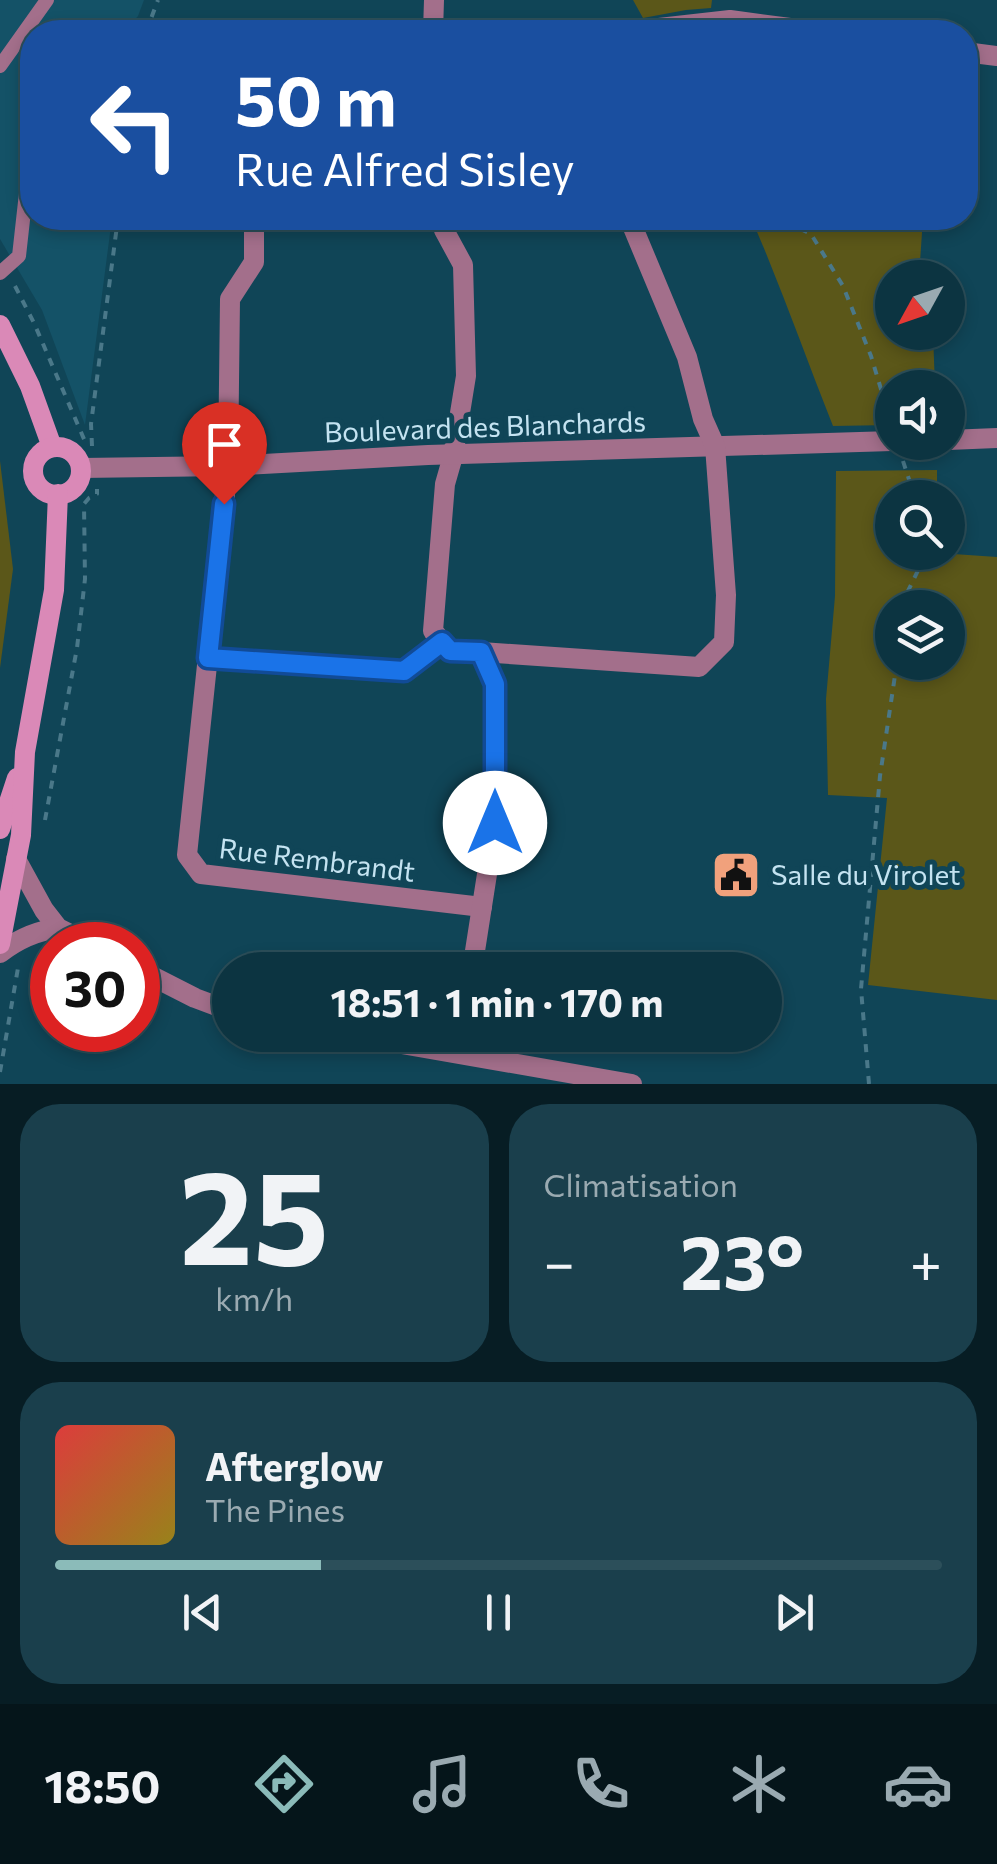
<!DOCTYPE html>
<html lang="fr">
<meta charset="utf-8">
<style>
body{margin:0;font-family:Commissioner,sans-serif;background:#1a3f4c;color:#f1f3f6;height:100vh;display:flex;flex-direction:column;font-size:38px;white-space:nowrap}
*{box-sizing:border-box;margin:0}
p{font-size:32px;color:#9aaab1}
.icon{flex:none;width:55px;height:55px;fill:none;stroke:currentColor;stroke-width:2;stroke-linecap:round;stroke-linejoin:round}
.map{position:relative;height:1084px;overflow:hidden}
.drawer{display:flex;flex-direction:column;gap:20px;padding:20px;background:#071d24;flex:1}
.drawer>*{flex:none}
.banner{position:absolute;left:20px;top:20px;width:958px;height:210px;border-radius:40px;box-shadow:0 5px 15px #0003,0 0 0 2px #2c4f5a;background:#1a4fa0;color:#fff;overflow:hidden}
.needle{width:65px;rotate:230deg}
.fabs{position:absolute;left:875px;top:260px;display:grid;gap:20px}
.fabs a{display:grid;place-items:center;width:90px;height:90px;border-radius:50%;background:#0c3441;box-shadow:0 5px 15px #0003,0 0 0 2px #2c4f5a;font-size:50px}
.speed{position:absolute;left:30px;top:922px;display:flex;gap:20px;font-size:50px;font-weight:700;text-align:center}
.speed>*{display:grid;place-content:center;width:130px;height:130px;border-radius:50%;background:#0c3441;box-shadow:0 5px 15px #0003,0 0 0 2px #2c4f5a;line-height:1}
.speed .limit{border:15px solid #d22;background:#fff;color:#111}
.pin{position:absolute;display:grid;place-items:center;width:85px;height:85px;color:#fff;margin:-102px -42px;border-radius:50% 50% 50% 0;rotate:-45deg;box-shadow:0 0 10px #0007}
.pin .icon{rotate:45deg}
.me{position:absolute;width:110px;margin:-55px;rotate:0deg;stroke-linejoin:round;filter:drop-shadow(0 0 8px #0008)}
.turn{display:flex;align-items:center;gap:35px;height:210px;padding:0 50px;font-size:45px}
.turn .icon{width:130px;height:130px;stroke-width:2.5}
.turn b{display:block;font-size:70px;line-height:85px}
.big{font-size:75px;font-weight:700;line-height:1.1}
.drawer .card{flex:1;display:flex;flex-direction:column;justify-content:center;gap:15px;min-width:0;padding:0 35px;border-radius:40px;background:#1a3f4c}
.drawer .dial{align-items:center;gap:0}
.dial b{font-size:130px;line-height:1}
.song{display:flex;align-items:center;gap:30px}
.cover{width:120px;height:120px;border-radius:15px;background:linear-gradient(135deg,hsl(0 70% 55%),hsl(50 70% 35%))}
.played{height:10px;border-radius:5px;background:linear-gradient(90deg,#8bbbb9 30%,#2c4f5a 30%)}
.keys{display:flex;justify-content:space-around;direction:ltr}
.heat{display:flex;justify-content:space-between;align-items:center;font-size:55px;direction:ltr}
.drawer .tiles{flex:1;display:grid;gap:20px;grid-template-columns:1fr 1fr}
.card:last-child{grid-column:span 2}
.trip{position:absolute;left:212px;top:952px;width:570px;height:100px;border-radius:50px;background:#0c3441;box-shadow:0 5px 15px #0003,0 0 0 2px #2c4f5a;font-weight:700;line-height:100px;text-align:center}
.tab-bar{display:flex;height:160px;justify-content:space-around;align-items:center;background:#05151a;color:#9aaab1}
.tab-bar .icon{width:70px;height:70px}
.tab-bar .current{color:#8bbbb9}
.tab-bar b{font-size:45px;color:#f1f3f6}
.map>svg:first-child{display:block}
.built{fill:#145267}
.green{fill:#5b5719;fill-rule:evenodd}
.lines{fill:none;stroke-linecap:round;stroke-linejoin:round}
.path{stroke:#4a7889;stroke-width:4;stroke-dasharray:8 8;stroke-linecap:butt}
.lane{stroke:#a36f8b;stroke-width:14}
.street{stroke:#a36f8b;stroke-width:20}
.secondary{stroke:#da89b7;stroke-width:20}
.route-casing{stroke:#114b97;stroke-width:25}
.route{stroke:#1a73e8;stroke-width:18}
.labels{text-anchor:middle;stroke-width:10;stroke-linejoin:round;paint-order:stroke}
.street-label{font-size:28px;fill:#c4e3f1;stroke:#104557}
.poi-label{font-size:28px;fill:#c4e3f1;stroke:#104557;text-anchor:start}
</style>
<div class="map">
<svg width="997" height="1084" viewBox="0 0 997 1084">
<rect width="100%" height="100%" fill="#104557"/>
<path class="built" d="M0,0h144l-6,16 -14,16h-92v186h80l-27,207 -43,-115 -42,-71z"/>
<g class="green">
<path d="M633,0h79l-1,8 -25,2 -43,8z"/>
<path d="M751,218h172l-4,59 -27,1v54l41,1 2,54 -43,1v37l-59,1c-28,-70 -52,-140 -82,-208z"/>
<path d="M0,461l13,108 -13,99z"/>
<path d="M937,470v27l-45,1v54l47,1 58,4v443l-129,-15 19,-187 -59,-3 -2,-96 9,-103 1,-125zM892,608h56v54h-56z"/>
</g>
<g class="lines">
<g class="path">
<path d="M146,32l12,-32"/>
<path d="M789,218l5,8 17,8 32,52 28,70 19,63"/>
<path d="M15,286l19,37 53,123"/>
<path d="M92,446l-1,-22 27,-206"/>
<path d="M903,461l12,37"/>
<path d="M905,608l2,-15 20,-41"/>
<path d="M45,820l32,-172 8,-69 -1,-75 5,-6 8,-4v-5"/>
<path d="M0,1072l18,-104"/>
<path d="M869,1084l-8,-95 19,-213 17,-114"/>
</g>
<g class="lane">
<path d="M0,66l47,-66"/>
<path d="M0,273l19,-17 12,-108"/>
</g>
<g class="street">
<path d="M433,32l1,-32"/>
<path d="M647,32l12,-4 71,-8 91,12"/>
<path d="M965,52l32,4"/>
<path d="M254,218v44l-24,37 -2,167 -41,389 14,19 281,33"/>
<path d="M442,218l2,12 19,35 3,111 -13,80 -8,28 -12,147 17,20 31,1 14,32v139l-23,147"/>
<path d="M948,440l49,-2"/>
<path d="M81,468l147,-2 200,-11 464,-14"/>
<path d="M481,652l218,15 25,-25 2,-47 -11,-149 -12,-27 -16,-62 -58,-139"/>
<path d="M208,658l196,13 38,-29"/>
<path d="M16,859l28,51 14,18 34,17"/>
<path d="M0,953c18,-14 36,-22 58,-25"/>
<path d="M138,969l57,29 35,13"/>
<path d="M350,1035l282,49"/>
</g>
<g class="secondary">
<path d="M0,325l30,61 22,61"/>
<circle cx="57" cy="471" r="24"/>
<path d="M0,829l17,-51"/>
<path d="M0,944l21,-109 4,-83 29,-162 4,-96"/>
</g>
</g>
<g class="lines">
<g class="route-casing">
<path id="route" d="M224,504l-16,154 196,13 38,-29 8,9 31,1 14,32v139"/>
</g>
<use href="#route" class="route"/>
</g>
<defs>
<g id="civic-square" transform="scale(2.5)"><rect x="-9" y="-9" width="18" height="18" rx="4" fill="#f1a17c" stroke="#104557"/><path d="M-.6-6.5H3V-4.5H.6V-3L4-1V1h2V6H-6V1h2V-1L-.6-3ZM-1.2 2.5V6h2.4V2.5Z" fill="#111"/></g>
</defs>
<g fill-rule="evenodd">
<use href="#civic-square" x="736" y="875"/>
</g>
<g class="labels">
<g class="street-label">
<text transform="translate(485 427) rotate(-2)" y="10">Boulevard des Blanchards</text>
<text transform="translate(317 860) rotate(7)" y="10">Rue Rembrandt</text>
</g>
<g class="poi-label">
<text x="771" y="885">Salle du Virolet</text>
</g>
</g>
</svg>
<div class="fabs">
<a><svg class="needle" viewBox="-14 -14 28 28"><path d="M0-13l5 13h-10z" fill="#e53935"/><path d="M0 13l5-13h-10z" fill="#9aaab1"/></svg></a>
<a><svg class="icon" aria-label="sound" viewBox="0 0 24 24"><path d="M4 9h4l5-4v14l-5-4H4zM17 9q2 3 0 6"/></svg></a>
<a><svg class="icon" aria-label="search" viewBox="0 0 24 24"><circle cx="10" cy="10" r="6"/><path d="M15 15l6 6"/></svg></a>
<a><svg class="icon" aria-label="layers" viewBox="0 0 24 24"><path d="M12 4l9 5-9 5-9-5zM3 14l9 5 9-5"/></svg></a>
</div>
<div class="speed"><div class="limit">30</div></div>
<div class="pin" style="left:224px;top:504px;background:#d93025"><svg class="icon" aria-label="arrive" viewBox="0 0 24 24"><path d="M6 21V4h12l-3 4 3 4H6"/></svg></div>
<svg class="me" style="left:495px;top:823px" viewBox="-20 -20 40 40"><circle r="19" fill="#fff"/><path d="M0-13L10 11 0 6-10 11z" fill="#1a73e8"/></svg>
<div class="trip">18:51 · 1 min · 170 m</div>
<div class="banner">
<div class="turn"><svg class="icon" aria-label="left" viewBox="0 0 24 24"><path d="M17 20v-9H6M10 6l-5 5 5 5"/></svg><div><b>50 m</b>Rue Alfred Sisley</div></div>
</div>
</div>
<section class="drawer">
<div class="tiles">
<div class="card dial"><b>25</b><p>km/h</p></div>
<div class="card"><p>Climatisation</p>
<div class="heat"><a>−</a><b class="big">23°</b><a>+</a></div>
</div>
<div class="card">
<div class="song"><i class="cover"></i><div><b>Afterglow</b><p>The Pines</p></div></div>
<div class="played"></div>
<div class="keys"><svg class="icon" aria-label="previous" viewBox="0 0 24 24"><path d="M18 5L8 12l10 7zM5 5v14"/></svg><svg class="icon" aria-label="pause" viewBox="0 0 24 24"><path d="M8 5v14M16 5v14"/></svg><svg class="icon" aria-label="next" viewBox="0 0 24 24"><path d="M6 5l10 7-10 7zM19 5v14"/></svg></div>
</div>
</div>
</section>
<nav class="tab-bar">
<b>18:50</b>
<svg class="icon current" aria-label="directions" viewBox="0 0 24 24"><path d="M12 3l9 9-9 9-9-9zM9 14v-3h6M13 9l2 2-2 2"/></svg>
<svg class="icon" aria-label="music" viewBox="0 0 24 24"><path d="M9 18V5l10-2v13"/><circle cx="6" cy="18" r="3"/><circle cx="16" cy="16" r="3"/></svg>
<svg class="icon" aria-label="phone" viewBox="0 0 24 24"><path d="M5 4h4l2 5-3 2q2 4 5 5l2-3 5 2v4C11 20 4 13 5 4z"/></svg>
<svg class="icon" aria-label="climate" viewBox="0 0 24 24"><path d="M12 3v18M4 7l16 10M4 17L20 7"/></svg>
<svg class="icon" aria-label="car" viewBox="0 0 24 24"><path d="M5 17H2v-5l4-1 3-4h7l3 4 3 1v5h-3M9 17h6M6 11h13"/><circle cx="7" cy="17" r="2"/><circle cx="17" cy="17" r="2"/></svg>
</nav>
